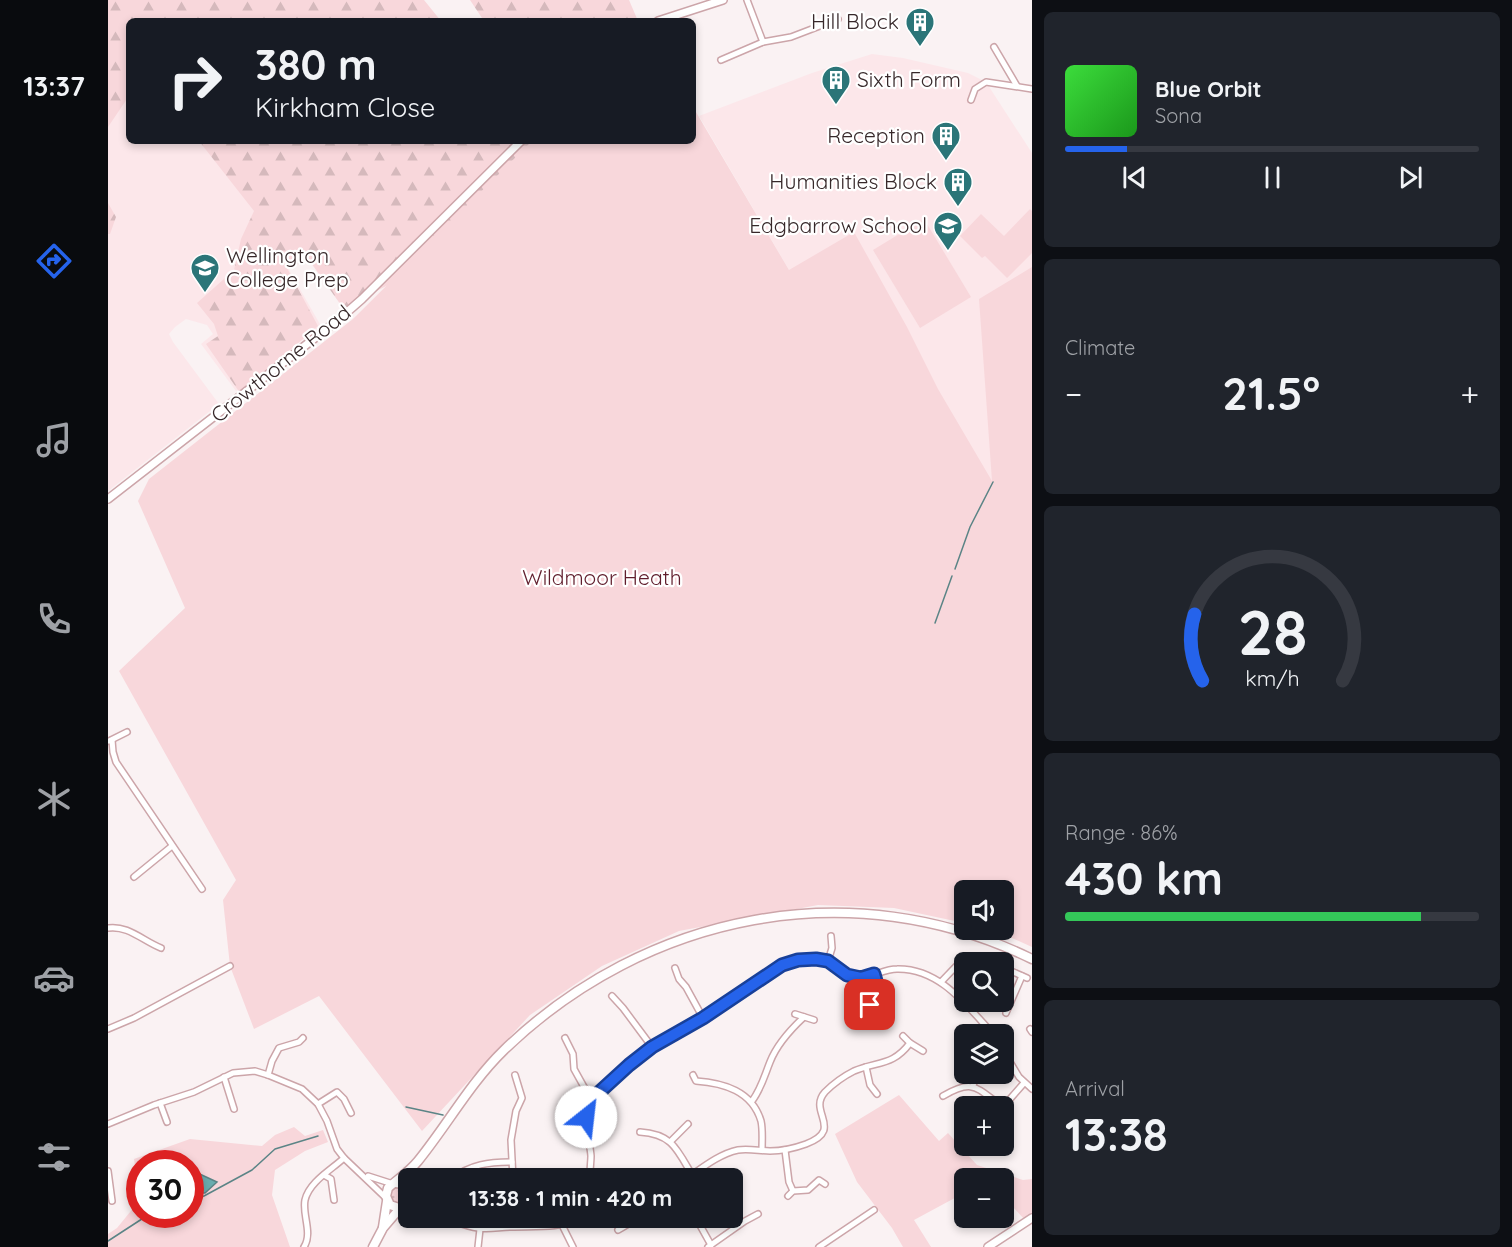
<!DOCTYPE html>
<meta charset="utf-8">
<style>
body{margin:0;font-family:Quicksand,sans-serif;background:#20242c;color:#f1f3f6;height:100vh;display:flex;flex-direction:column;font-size:22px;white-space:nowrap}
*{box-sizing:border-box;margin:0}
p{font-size:20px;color:#9ea1a6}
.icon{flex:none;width:33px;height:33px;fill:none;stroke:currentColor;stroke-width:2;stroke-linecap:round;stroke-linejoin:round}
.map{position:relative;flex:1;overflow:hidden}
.drawer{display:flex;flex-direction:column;gap:12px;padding:12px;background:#0d0f14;width:480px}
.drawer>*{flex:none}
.top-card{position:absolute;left:18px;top:18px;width:570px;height:126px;border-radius:9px;box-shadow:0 3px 9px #0003;background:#171b24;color:#f1f3f6;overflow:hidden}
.controls{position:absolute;left:846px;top:880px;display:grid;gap:12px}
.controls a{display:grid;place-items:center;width:60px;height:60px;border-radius:9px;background:#171b24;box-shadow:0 3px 9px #0003;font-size:30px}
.speed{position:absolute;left:18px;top:1150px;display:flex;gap:12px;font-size:30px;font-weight:700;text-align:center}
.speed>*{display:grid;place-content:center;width:78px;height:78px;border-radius:50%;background:#171b24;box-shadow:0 3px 9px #0003;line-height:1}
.speed .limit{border:9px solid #d22;background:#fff;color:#111}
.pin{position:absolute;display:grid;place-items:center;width:51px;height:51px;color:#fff;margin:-26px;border-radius:12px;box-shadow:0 3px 9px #0006}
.me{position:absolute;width:66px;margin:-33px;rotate:29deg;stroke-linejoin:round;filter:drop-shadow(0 0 4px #0008)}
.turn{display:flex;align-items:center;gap:21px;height:126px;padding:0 30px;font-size:27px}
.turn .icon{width:78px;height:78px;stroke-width:2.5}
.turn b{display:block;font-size:42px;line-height:51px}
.big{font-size:45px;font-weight:700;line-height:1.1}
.drawer .tile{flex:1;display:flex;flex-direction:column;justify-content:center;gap:9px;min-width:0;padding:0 21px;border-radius:9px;background:#20242c}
.drawer .dial{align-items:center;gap:0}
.dial svg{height:156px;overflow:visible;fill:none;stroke:#363941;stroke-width:7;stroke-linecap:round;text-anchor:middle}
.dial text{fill:#f1f3f6;stroke:none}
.song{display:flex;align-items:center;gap:18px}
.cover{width:72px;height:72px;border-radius:9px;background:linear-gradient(135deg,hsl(120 70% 55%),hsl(120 70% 35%))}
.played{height:6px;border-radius:3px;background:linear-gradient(90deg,#2563eb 15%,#363941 15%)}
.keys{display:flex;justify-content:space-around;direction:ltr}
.heat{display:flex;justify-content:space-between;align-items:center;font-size:33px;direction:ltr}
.charge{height:9px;border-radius:4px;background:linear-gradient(90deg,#34c759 86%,#363941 0)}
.trip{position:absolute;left:290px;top:1168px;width:345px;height:60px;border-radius:9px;background:#171b24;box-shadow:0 3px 9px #0003;font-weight:700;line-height:60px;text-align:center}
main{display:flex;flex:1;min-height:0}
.tabs{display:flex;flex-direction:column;width:108px;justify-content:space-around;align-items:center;background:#090b0e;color:#9ea1a6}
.tabs .icon{width:42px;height:42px}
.tabs .selected{color:#2563eb}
.tabs b{font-size:27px;color:#f1f3f6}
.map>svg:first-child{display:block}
.built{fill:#fce7ea}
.grass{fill:url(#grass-dots)}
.forest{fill:url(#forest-firs)}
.park{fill:#f8d7db}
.water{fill:url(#water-ripples);stroke:#5b8486;stroke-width:1.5}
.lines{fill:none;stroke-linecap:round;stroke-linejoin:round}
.stream{stroke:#5b8486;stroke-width:1.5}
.minor-casing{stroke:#cca5a9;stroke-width:8}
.tertiary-casing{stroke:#cca5a9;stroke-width:10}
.primary-casing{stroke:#cca5a9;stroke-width:11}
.minor{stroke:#fff;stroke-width:5}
.tertiary{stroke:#fff;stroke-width:7}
.primary{stroke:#fff;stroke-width:8}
.route-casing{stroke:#184099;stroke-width:15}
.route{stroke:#2563eb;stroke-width:10}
.labels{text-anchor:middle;stroke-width:4.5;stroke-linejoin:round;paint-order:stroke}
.poi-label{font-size:21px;fill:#37282a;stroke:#fff;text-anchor:end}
.street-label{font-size:21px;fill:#37282a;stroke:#fff}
.park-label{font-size:21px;fill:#601d2c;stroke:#fff}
</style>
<main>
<nav class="tabs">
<b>13:37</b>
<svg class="icon selected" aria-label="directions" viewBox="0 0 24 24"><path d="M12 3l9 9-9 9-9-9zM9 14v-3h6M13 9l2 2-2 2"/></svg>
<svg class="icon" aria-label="music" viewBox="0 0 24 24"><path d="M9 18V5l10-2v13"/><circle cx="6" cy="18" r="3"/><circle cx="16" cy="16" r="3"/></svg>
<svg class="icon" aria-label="phone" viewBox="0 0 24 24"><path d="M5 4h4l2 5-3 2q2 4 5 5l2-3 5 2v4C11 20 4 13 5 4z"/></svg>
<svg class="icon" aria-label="climate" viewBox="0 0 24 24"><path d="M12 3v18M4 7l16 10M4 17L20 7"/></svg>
<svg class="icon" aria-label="car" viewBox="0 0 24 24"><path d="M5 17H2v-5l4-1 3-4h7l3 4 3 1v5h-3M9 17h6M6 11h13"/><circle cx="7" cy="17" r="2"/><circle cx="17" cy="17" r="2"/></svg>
<svg class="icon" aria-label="filters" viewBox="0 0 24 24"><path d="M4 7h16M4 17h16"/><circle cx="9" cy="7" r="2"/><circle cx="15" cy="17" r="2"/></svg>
</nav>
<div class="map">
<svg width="924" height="1247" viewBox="0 0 924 1247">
<defs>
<pattern id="grass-dots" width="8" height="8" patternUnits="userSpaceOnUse" patternTransform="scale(1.5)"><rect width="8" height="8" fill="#f8d7db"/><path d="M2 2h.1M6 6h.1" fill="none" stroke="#d5b9bc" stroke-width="1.8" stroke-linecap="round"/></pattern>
<pattern id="forest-firs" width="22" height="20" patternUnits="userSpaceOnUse" patternTransform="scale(1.5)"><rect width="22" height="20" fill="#f8d7db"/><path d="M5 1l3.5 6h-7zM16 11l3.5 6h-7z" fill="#d5b9bc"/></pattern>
<pattern id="water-ripples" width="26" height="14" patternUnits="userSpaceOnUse" patternTransform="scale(1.5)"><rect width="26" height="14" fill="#6aacae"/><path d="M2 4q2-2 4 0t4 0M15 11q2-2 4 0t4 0" fill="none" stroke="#588c8e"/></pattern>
</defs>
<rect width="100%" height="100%" fill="#faf2f3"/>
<g class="built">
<path d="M764,54l31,4 65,15 18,9 46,71v306l-40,22 -203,-211 -90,-154 113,-43z"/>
<path d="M21,88v53h84l60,47 32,73 -16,9 32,56 -85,65 -35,-47 12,-10 -6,-9 -21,-6 -11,8 -6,7 4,8 46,62 -111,87v-377z"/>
</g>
<circle class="grass" cx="291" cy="1195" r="8"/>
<g class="forest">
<path d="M0,0h316l17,21h-312v75l-21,31z"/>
<path d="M362,0h159l9,21h-154z"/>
<path d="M91,141h335l-132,137 -59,30 -34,-48 -22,8 31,58 -78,67 -34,-49 12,-8 -4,-12 -17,-21 37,-33 7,-31 13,-28z"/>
<path d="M0,203l8,14 -6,17h-2z"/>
</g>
<g class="park">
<path d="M585,107l96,163 65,-38 53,95 31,62 54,92 -13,-182 53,-32v680l-38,-17h10v-39h-40v32l-70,-15 -76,-3 -139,26 -77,35 -72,49 -108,116 -103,-135 -65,33 -24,-63 -7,-66 13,-20 -117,-209 66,-63 -47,-107 11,-22 204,-160 179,-178h161z"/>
<path d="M922,209l2,2v42l-25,25 -22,-22 -3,2 -22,-22 21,-22 23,22z"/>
<path d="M816,219l47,78 -51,31 -47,-78z"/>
<path d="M791,1095l40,46 9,-8 29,32 46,15 9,-1v34l-8,6 -20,-22v-18h-40v14l-50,27 17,27h-28l-11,-19 -35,-46 -22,-48z"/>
<path d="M186,1127l11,9 18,-6 5,12 -23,9 -30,19 -3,25 18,52h-182v-13l9,-6 22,-27 1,14h50v-51h-50l-1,34 -5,-39 56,-20 72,7 13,-11z"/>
</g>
<path class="water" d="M83,1170l26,12 -12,11h-14z"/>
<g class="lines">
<g class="stream">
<path d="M847,569l15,-42 23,-45"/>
<path d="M827,623l17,-47"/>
<path d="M298,1107l37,8"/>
<path d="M82,1199l14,-3 48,-26 23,-21 43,-13"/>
<path d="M0,1241l40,-26"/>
</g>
<g class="minor-casing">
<g id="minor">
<path d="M639,0l16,42"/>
<path d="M886,47l23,39"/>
<path d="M613,60l42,-18 28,-5 47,-18"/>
<path d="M863,100l4,-11 11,-7 46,7"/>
<path d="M4,740l1,12 3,10 86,127"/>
<path d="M1,741l18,-9"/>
<path d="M26,877l38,-31"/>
<path d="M0,928c20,-3 35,13 53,20"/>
<path d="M720,961l4,-13 -1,-12"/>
<path d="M567,968l4,11 7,8 17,31"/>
<path d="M896,968l23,10"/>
<path d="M833,982l23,-24 14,-1 14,6"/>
<path d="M504,996l11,12 29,39"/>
<path d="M762,1005l8,-17 -4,-14"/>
<path d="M898,1013l16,-37"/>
<path d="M687,1014l19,6"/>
<path d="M0,1029l26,-11 96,-52"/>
<path d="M922,1029l2,3"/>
<path d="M457,1038l8,16 1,15 10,18 10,10"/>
<path d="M802,1043l13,8"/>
<path d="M896,1052l15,25 13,12"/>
<path d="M758,1067l4,18 7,9"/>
<path d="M160,1075l4,-14 7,-13 20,-6 4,-4"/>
<path d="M585,1075l3,6c28,2 56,10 65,40 2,9 1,20 1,29"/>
<path d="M116,1077l10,32"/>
<path d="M865,1086l3,-12"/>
<path d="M835,1096c31,-18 33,-8 60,11"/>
<path d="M644,1101c9,-12 12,-24 18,-39 7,-18 20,-32 34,-45"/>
<path d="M52,1103l7,19"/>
<path d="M210,1104l19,-12 7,7 7,14"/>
<path d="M895,1107l21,-24"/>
<path d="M0,1124l46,-19 40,-13 39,-19 22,-2 13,4 34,14 16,15 9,17 10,28 7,9 42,40"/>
<path d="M532,1132c32,2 37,17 52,43"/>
<path d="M562,1142l18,-18"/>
<path d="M677,1150l4,32 4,9"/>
<path d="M0,1171l4,30"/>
<path d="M216,1175l7,4 3,21"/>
<path d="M455,1175l6,4"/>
<path d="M260,1176l25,8"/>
<path d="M344,1179c18,-15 38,-17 60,-17"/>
<path d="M405,1179l-2,-39 5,-29 6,-13 -7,-23"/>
<path d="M472,1179l10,-3"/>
<path d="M483,1179c-2,-8 0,-15 0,-23 -1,-16 -9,-33 -2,-49 6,-16 47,-49 62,-59 16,-11 35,-19 51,-29 24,-15 72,-55 97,-59 12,-2 25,-2 35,5 9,5 12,11 23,12 13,2 26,-8 40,-8 43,-1 70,37 97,66"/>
<path d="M578,1179c16,-11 33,-25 52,-29 10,-2 22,1 32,1 12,0 25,-3 36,-7 39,-15 1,-32 19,-52 8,-8 19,-16 29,-21 24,-10 39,-5 56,-28l-7,-7"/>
<path d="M680,1196l5,-5 15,-1 11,-10 6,4"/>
<path d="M338,1218c11,4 21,9 32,10 11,2 22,-1 33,-1 25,-1 47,2 70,-9"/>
<path d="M588,1218l15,27"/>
<path d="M454,1225l11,22"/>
<path d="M510,1230l12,-7 2,-5"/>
<path d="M196,1247c9,-14 -2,-32 1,-47 4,-18 26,-30 39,-42"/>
<path d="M370,1247l2,-18"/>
<path d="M600,1247l37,-26 13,-7"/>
<path d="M711,1247l55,-37"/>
</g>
</g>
<g class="tertiary-casing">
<g id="tertiary">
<path d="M550,21l65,-21"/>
<path d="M0,499l230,-179 24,-21 159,-158"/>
<path d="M880,1247l44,-29"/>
</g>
</g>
<g class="primary-casing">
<g id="primary">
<path d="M288,1183l7,1 5,4"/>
<path d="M300,1203l-9,5 -9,-3 -4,-9 2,-8c10,-9 21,-16 30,-27 30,-37 52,-78 86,-111 142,-137 348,-179 528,-91"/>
<path d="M275,1227l4,-26"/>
<path d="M265,1247l10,-19 18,-21"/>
</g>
</g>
<use href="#minor" class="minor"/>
<use href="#tertiary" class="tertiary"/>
<use href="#primary" class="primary"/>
</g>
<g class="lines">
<g class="route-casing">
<path id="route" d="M478,1117l2,-10 6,-10 35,-32 23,-18 51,-29 79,-53 16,-5 18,-1 12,2 19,14 14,3 13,-4 4,14 -8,17"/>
</g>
<use href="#route" class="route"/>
</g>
<defs>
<g id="building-pin" transform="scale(1.5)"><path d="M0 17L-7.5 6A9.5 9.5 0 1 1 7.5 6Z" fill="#2b7578" stroke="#fff"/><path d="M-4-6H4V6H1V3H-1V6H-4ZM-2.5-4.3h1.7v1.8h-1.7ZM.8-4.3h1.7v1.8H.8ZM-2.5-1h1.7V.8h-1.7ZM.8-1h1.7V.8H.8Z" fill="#fff"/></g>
<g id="school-pin" transform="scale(1.5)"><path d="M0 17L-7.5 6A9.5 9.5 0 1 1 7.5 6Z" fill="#2b7578" stroke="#fff"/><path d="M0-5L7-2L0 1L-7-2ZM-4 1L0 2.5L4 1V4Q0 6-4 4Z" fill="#fff"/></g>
</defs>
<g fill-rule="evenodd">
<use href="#building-pin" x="812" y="22"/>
<use href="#building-pin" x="728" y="80"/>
<use href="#building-pin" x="838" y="136"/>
<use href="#building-pin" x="850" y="182"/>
<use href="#school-pin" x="840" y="226"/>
<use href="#school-pin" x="97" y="268"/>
</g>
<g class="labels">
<g class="poi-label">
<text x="791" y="29">Hill Block</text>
<text x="749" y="87" text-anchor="start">Sixth Form</text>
<text x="817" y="143">Reception</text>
<text x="829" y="189">Humanities Block</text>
<text x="819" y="233">Edgbarrow School</text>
<text x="118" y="263" text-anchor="start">Wellington<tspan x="118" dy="24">College Prep</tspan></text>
</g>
<g class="street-label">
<text transform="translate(173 364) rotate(-39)" y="7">Crowthorne Road</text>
</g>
<g class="park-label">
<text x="494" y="585">Wildmoor Heath</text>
</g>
</g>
</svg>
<div class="controls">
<a><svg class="icon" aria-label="sound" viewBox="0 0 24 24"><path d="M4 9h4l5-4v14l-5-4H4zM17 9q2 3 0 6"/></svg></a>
<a><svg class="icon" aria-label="search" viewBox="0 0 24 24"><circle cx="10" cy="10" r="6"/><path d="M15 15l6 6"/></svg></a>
<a><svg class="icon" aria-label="layers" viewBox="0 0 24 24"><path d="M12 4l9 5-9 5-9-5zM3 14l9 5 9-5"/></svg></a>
<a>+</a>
<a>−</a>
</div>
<div class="speed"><div class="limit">30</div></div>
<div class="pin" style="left:762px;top:1005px;background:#d93025"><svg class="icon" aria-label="arrive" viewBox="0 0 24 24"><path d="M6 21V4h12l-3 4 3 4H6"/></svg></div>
<svg class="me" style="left:478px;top:1117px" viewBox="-20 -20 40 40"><circle r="19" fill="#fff"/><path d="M0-13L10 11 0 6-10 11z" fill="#2563eb"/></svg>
<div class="trip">13:38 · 1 min · 420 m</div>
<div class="top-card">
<div class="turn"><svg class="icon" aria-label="right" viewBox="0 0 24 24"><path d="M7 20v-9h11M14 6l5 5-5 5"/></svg><div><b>380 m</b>Kirkham Close</div></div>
</div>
</div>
<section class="drawer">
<div class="tile">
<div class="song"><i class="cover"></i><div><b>Blue Orbit</b><p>Sona</p></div></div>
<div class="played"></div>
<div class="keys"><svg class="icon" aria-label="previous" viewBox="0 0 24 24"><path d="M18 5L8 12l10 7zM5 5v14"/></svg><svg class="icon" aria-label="pause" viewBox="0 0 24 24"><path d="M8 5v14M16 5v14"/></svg><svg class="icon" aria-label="next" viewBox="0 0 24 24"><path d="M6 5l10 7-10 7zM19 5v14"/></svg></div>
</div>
<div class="tile"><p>Climate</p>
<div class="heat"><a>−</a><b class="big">21.5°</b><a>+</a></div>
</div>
<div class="tile dial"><svg viewBox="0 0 100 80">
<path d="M14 69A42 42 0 1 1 86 69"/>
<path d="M14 69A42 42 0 0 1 10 35" stroke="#2563eb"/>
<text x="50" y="56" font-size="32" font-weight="700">28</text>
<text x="50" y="72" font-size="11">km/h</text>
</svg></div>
<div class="tile"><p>Range · 86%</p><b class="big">430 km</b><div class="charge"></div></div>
<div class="tile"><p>Arrival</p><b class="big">13:38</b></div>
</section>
</main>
